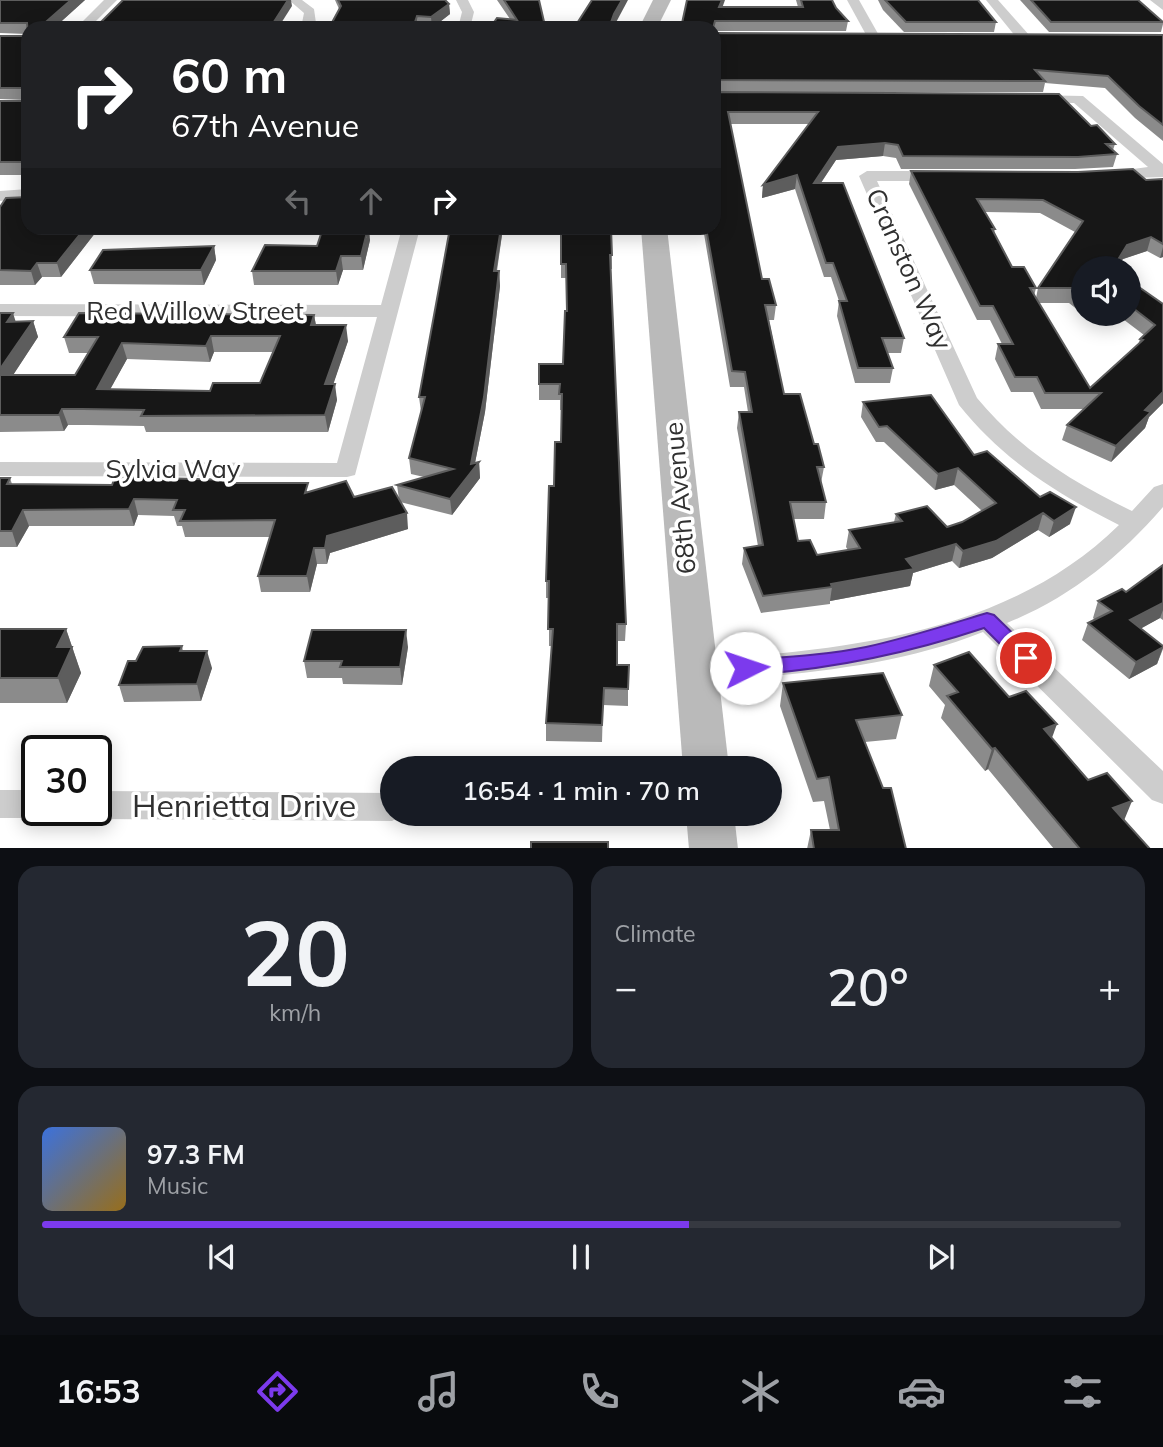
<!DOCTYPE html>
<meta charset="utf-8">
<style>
body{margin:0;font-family:Mulish,sans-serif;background:#242831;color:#f1f3f6;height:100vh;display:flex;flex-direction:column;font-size:26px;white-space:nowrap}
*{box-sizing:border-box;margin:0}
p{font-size:23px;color:#9ea1a6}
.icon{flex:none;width:38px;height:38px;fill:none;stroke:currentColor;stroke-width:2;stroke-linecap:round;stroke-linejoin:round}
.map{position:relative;height:848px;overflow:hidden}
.sheet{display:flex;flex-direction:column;gap:18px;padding:18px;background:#0d0f14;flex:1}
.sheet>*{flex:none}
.guide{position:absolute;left:21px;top:21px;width:700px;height:214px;border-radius:21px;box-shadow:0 4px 18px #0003;background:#202124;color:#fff;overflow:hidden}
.buttons{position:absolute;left:1071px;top:256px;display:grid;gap:14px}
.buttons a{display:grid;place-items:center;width:70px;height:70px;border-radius:50%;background:#171b24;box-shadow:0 4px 18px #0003;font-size:35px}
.speed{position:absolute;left:21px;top:735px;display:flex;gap:14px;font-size:35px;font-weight:700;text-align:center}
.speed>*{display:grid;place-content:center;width:91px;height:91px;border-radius:50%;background:#171b24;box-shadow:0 4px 18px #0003;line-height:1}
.speed .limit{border:4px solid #111;border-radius:10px;background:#fff;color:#111}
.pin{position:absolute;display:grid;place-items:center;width:60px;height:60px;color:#fff;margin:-30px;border:4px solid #fff;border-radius:50%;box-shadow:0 2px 7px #0007}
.me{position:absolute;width:77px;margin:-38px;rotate:86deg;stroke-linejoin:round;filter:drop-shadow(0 0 5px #0008)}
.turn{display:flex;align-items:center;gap:24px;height:147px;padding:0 35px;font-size:32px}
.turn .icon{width:91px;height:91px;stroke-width:2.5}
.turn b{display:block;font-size:49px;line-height:60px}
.lanes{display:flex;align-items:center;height:66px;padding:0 35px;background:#0003;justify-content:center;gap:35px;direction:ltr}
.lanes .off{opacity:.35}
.big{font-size:52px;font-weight:600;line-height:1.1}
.sheet .widget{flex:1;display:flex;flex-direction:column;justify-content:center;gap:10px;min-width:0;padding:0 24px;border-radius:21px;background:#242831}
.sheet .dial{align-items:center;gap:0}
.dial b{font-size:91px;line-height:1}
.song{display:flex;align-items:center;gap:21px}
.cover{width:84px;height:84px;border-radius:10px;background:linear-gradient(135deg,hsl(220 70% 55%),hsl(40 70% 35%))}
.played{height:7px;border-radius:4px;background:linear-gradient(90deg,#7c3aed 60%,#363941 60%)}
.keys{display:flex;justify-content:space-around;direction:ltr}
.heat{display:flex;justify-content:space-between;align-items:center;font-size:38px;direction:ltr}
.sheet .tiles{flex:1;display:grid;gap:18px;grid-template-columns:1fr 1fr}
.widget:last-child{grid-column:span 2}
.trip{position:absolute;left:380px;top:756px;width:402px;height:70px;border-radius:35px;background:#171b24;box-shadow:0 4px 18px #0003;font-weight:600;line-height:70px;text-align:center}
.tab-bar{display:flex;height:112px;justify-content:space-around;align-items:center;background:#090b0e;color:#9ea1a6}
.tab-bar .icon{width:49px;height:49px}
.tab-bar .on{color:#7c3aed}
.tab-bar b{font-size:32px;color:#f1f3f6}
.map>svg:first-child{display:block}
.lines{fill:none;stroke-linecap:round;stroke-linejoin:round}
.street{fill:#cdcdcd;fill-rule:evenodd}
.secondary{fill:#bababa;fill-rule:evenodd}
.wall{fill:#8b8b8b;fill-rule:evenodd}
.shaded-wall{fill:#5d5d5d}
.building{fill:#171717;stroke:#5d5d5d;stroke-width:2;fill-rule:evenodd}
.route{fill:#7c3aed;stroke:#51269a;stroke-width:2}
.labels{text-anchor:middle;stroke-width:7;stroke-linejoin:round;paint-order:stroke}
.street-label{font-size:26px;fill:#303030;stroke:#fff}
.near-street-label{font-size:32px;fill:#303030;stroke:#fff}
</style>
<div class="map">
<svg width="1163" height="849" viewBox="0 0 1163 849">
<rect width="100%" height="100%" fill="#fff"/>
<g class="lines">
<g class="street">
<path d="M104,0h13l-28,28h-13z"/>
<path d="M289,0h13l12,9 2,14 -3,5h-12l3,-15z"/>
<path d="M456,0h12l6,12 -4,16h-12l4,-16z"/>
<path d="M847,0h12l22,39 -1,3h-10z"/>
<path d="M986,0h12l32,36v6h-10z"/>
<path d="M1150,0h13v10z"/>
<path d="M1033,95l50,1 80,68v13l-60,2 -2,-3 2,-3 45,-6 -74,-64 -46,-1 -2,-3z"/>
<path d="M867,171h75l8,5 -8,5h-65l100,217c43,52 95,84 155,113l22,-24 9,-3v23c-43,50 -94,91 -156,116l156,148v33l-11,-4 -169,-168c-91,36 -191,43 -287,50l-10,-3 -5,-8 5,-8 10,-3c148,-10 311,-25 423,-135 -62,-31 -116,-65 -160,-120l-100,-229z"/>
<path d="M28,189v10l-28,2v-10z"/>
<path d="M402,228h18l-65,247 -8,2 -347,-1v-14l337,1 40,-146 -377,-1v-12l381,1z"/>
<path d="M0,790h37v20h13l-2,4 -11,4h-37z"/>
<path d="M96,791l296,2v21h13l-13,7 -296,-2 -11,-4 -3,-5h14z"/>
</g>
<g class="secondary">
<path d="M653,0h18l-14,28h-18z"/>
<path d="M641,228h26l62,540h-46z"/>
<path d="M686,814h48l4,35h-49z"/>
</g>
</g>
<g class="wall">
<path d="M0,0h85l-31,28h-26v147h-28v-74l25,-1 -25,-1v-63h25l2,-2 -27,-1z"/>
<path d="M335,0h110l4,4 1,10 -18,14 -14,-1 -79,-18z"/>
<path d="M497,0h42l6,28h-55l20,-9z"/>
<path d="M687,0l36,7h75l-2,-7h36l4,8 12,13 -2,10h-132z"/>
<path d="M878,0h100l18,22 -2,10h-90l-21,-22z"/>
<path d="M1020,0h118l25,22v2l-2,8h-112z"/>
<path d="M714,33l449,2v106l-28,-23 -30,-30 -60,-5 -2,9h-329l377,34 24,18 -2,6 4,4 -4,13 -38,2h-174l-5,-11 -13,-2 -47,4 -15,23 83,155 -3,15h-14l6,15 -3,15h-35l-18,-67 2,-15 -8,-24h-7l-29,-88 -33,9 1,-13 46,-61h-79l32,155 14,26 -2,15h-5l15,74 30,50 10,23 -3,16 5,19 -2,17h-31l5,22 19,14 31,-5 -2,-3 3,-17 45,-8 2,-8 51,13 15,-5 20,-11 -28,-26 -19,5 -51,-48h-8l-15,-25 2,-15 111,53 96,69 -21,13 -11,-7 -46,28 -33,10 -7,-7 -39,12 -3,13 -80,15v3l-69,9 -19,-49 2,-16 14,-2 -21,-118 2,-16h9l-4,-25h-14l-27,-159h11z"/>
<path d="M911,171l235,9 17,-1v78l-3,1 -13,-7 -24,8 -40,9v45h8l-3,5 -19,-15h-30l51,85 48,-43 2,-6 4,-4 -29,-22h14v-26l34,17v99l-14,14 -4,11 -34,34 -49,-22 5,-15 17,-16h-43l-8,-17h-22l-16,-33 3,-15h4l-12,-24h-13l-68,-136zM985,212l55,1 35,19 -37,56 -2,10 -2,-2 2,-8 -24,-21 -18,-34 1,-4z"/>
<path d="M0,207l99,21 -38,49h-19l-7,8h-35z"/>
<path d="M450,228h53l-6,43h2l1,15 -15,126 -10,51 4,-1 1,16 -28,37 -52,-13 8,27 -78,24 -3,11h-10l-7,28h-49l-3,-16 12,-39h-85l-3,-11h-5l-3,-10 -36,-1 -4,11h-105l-12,21h-17v-69h10l2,6 25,1h75l123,-5v3l119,14 45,2 -2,-14 27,-8 -13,-3 -2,-16 12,-46 -2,-15z"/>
<path d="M561,228l51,27v14h-1l15,355 -1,17h-8v24l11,24v17l-25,-1 -1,37 -56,-1v-18l6,-77h-3v-48h-3v-17l8,-95 7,-44 1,-32h-2v-10h-21v-16l24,-20 4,-53 -1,-33h-5z"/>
<path d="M370,240l-7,30h-20l-5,15h-84l-2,-14 65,-25z"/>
<path d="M214,246l2,14 -12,25 -110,-1 -4,-14z"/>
<path d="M0,313l15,9 18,-1 5,16 -25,38h62l13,-22h-19l-5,-16 250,-22 2,10 32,16 -15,43 4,16 -9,32h-182l-2,-6 -56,-1h-20l-4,6 -64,1zM214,352h59l-13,31 -50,8 -100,-2 17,-30 83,3z"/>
<path d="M1163,565v55l-3,-2 -19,10 22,18v3l-6,15 -28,15 -47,-39 6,-17 7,-3 -2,-2 5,-17 28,-9z"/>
<path d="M0,629h66l15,44 -14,30h-67z"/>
<path d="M182,646l1,5 29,17 -11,33 -77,1 -5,-17 17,-24z"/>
<path d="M408,647l-6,38 -59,-1 -1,-6h-35l-3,-17z"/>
<path d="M934,665l75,32 43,41 98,111h-96l-66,-80 -3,2 -44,-53 4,-13 -16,-19z"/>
<path d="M783,683l119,32 -6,24 -31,3 41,107h-99l4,-19h19l-6,-29 -11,1 -33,-96z"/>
</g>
<g class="shaded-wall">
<path d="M71,0h14l-31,28h-15z"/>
<path d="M288,0h3l1,6 -14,22h-8z"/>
<path d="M622,0h6l-15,28h-4l5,-14z"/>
<path d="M722,0h3l-6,17v-10z"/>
<path d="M449,4l1,10 -18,14 -1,-11z"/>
<path d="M417,16v12h-4z"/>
<path d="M885,143l-2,13 -47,4 -24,36 2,-13 24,-36z"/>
<path d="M797,175l-2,14 -33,9 1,-13z"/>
<path d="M85,228h14l-38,49 -4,-14z"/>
<path d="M369,228l1,12 -7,30 -2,-14z"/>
<path d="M501,228h2l-9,58v-15z"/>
<path d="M1151,237l-4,14 -24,8 -6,9h-4l14,-23z"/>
<path d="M214,246l2,14 -12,25 -3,-15z"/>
<path d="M1163,247v10l-3,1z"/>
<path d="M341,256l2,14 -5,15 -2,-14z"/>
<path d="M37,263l5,14 -7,8 -4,-14z"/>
<path d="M499,271l1,15 -15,126 -11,56 5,-6 1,16 -28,37 -2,-16 21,-35z"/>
<path d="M13,313l5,16 -11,-7z"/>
<path d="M314,315l3,16 -6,-6z"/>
<path d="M33,321l5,16 -36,55 -2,-5v-18z"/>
<path d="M346,325l2,16 -20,59 -3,-16z"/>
<path d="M211,336l3,16 -4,10 -4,-16z"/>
<path d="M122,343l5,16 -26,47 -4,-17z"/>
<path d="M335,384l2,16 -9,32 -3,-17z"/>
<path d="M1163,392v11l-14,14 -4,11 -34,34 5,-16 29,-36z"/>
<path d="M62,409l6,16 -4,6 -5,-16z"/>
<path d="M958,468l-4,17 -19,5 3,-16z"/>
<path d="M134,499l4,16 -4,11 -5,-17z"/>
<path d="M1076,507l-6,17 -21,13 5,-16z"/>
<path d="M23,510l6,16 -12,21 -5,-16z"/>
<path d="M407,513l1,16 -78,24 -3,11 -2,-16 2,-12z"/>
<path d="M1043,513l-5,17 -46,28 -33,10 4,-17z"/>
<path d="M956,544l-4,17 -39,12 -3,13 -80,15 2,-14 -1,-3 75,-25z"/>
<path d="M314,548l3,16 -7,28 -3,-16z"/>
<path d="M1163,603v7l-3,8 -36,20 6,-18z"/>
<path d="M66,629l15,44 -14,30 -9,-25 -1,-31z"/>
<path d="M406,630l2,17 -6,38 -2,-18z"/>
<path d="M1163,647l-6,17 -28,15 7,-17z"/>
<path d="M207,651l5,17 -11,33 -4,-17z"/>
<path d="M1057,724l-8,22 -5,-17z"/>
<path d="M995,748l-7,21 -3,2 7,-22z"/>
<path d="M1132,801l-9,22 -10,-15z"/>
</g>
<g class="building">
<path d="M0,0h71l-32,28h-11v134h-28v-61h25l2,-3v-10h-27v-52h25l3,-3 -1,-10h-27z"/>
<path d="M123,0h165l-18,28h-175z"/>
<path d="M338,0h107l4,4 -18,13 -14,-1 -4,12h-84l12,-22z"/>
<path d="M504,0h35l6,26 -19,-1 -1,3h-35l7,-10 20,2z"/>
<path d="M592,0h30l-8,14 -5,14h-35z"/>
<path d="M687,0h35l-3,7h84l-2,-7h31l4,8 12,13h-133l-2,7h-32z"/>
<path d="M885,0h93l18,22h-90z"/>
<path d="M1031,0h107l25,22h-112z"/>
<path d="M714,33l449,2v90l-24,-19 -31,-30 -73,-6 10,11 -331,-1z"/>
<path d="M714,92l345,2 32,32 6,-1 18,19h-9l11,10 -39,3 -175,-1 -5,-11 -13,-2 -47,4 -24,36h29l61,155h-22l11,30h-35l-19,-67h8l-14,-38h-7l-29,-88 -34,10 55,-73h-90l34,167h7l7,26h-11l19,89h16l14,50h4l6,23h-7l9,35h-36l8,39 12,-1 7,15 43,-7 -11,-18 53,-9 -6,-7 31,-8 20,21 15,-5 34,-19 -38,-35 -20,6 -51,-48 -8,1 -16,-25 68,-7 43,60 13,-4 53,46 10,-5 26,15 -22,14 -11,-8 -47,28 -33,10 -7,-7 -50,15 8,10 -83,15 1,3 -69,9 -19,-48 19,-3 -24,-133h13l-7,-40 -13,-1 -26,-143h8z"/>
<path d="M1133,169l13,11 17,-1v65l-12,-7 -24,8 -14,23h-30v28l-10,-8h-35l45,-67 -40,-21 -66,-1 18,30h-3l20,38h12l12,21h-6l60,100 53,-48 -3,-1 15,-14 -26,-20v-18l7,-2 27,19v88l-18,18 6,2 -35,34 -49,-21 34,-32h-56l-8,-16h-22l-17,-33h15l-20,-38h-13l-69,-135 167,1z"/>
<path d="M28,197v31h57l-28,35h-20l-6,8 -31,-1v-63l6,-9z"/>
<path d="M323,228h45l-7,28h-20l-5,15h-84l13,-26 52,1z"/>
<path d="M450,228h51l-7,43h5l-15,126 -13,67 8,-2 -29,37 -53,-14 56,-16 -44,-11 16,-61h-6z"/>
<path d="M561,228h50l1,27h-2l16,369h-9v41h12l-1,24 -24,-1 -2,37 -56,-2 7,-94h-5l1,-48h-3l3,-95h5l1,-44h6l1,-48h-3l1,-10h-21v-20h24l2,-53h2l-1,-47h-5z"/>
<path d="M214,246l-13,24h-111l13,-20z"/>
<path d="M0,313h13l-6,9 26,-1 -33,48z"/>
<path d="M79,313l235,2 -3,10h35l-21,59h10l-10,31 -184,1 3,-6 -61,-1h-21l-3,6h-59v-40h75l23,-38h-34zM211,336h69l-20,47h-47l-3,8 -113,-2 25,-46 84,3z"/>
<path d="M115,477l120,3 -2,3h75l-3,10 41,-12 8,16 38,-10 15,26 -80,23 -2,12h-11l-7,28h-49l17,-56 -95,1 5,-11h-12l4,-10 -43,-1 -5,10 -106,1 -11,21h-12v-53h10l-3,6 105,1z"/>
<path d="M1163,565v38l-33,17 33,26v1l-27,15 -48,-39 24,-12 -14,-10 24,-12 4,3z"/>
<path d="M0,629h66l-9,18h15l-14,31h-58z"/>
<path d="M312,630h94l-6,37h-60l2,-6h-38z"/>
<path d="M182,646l-2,5h27l-10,33 -78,1 9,-24h8l7,-14z"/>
<path d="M969,652l40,45 17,-6 31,33 -13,5 44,51 19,-7 25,28 -19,7 37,41h-70l-85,-101 -3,1 -45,-53 11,-4 -24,-27z"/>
<path d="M883,673l19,42 -46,5 27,68h8l15,61h-92l-3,-19h28l-10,-53 -12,2 -34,-96z"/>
<rect x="531" y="842" width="77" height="7"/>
</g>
<path class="route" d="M987,613l7,2 39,38 3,5 -3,5 -7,2 -7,-2 -35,-35c-78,26 -156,42 -238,47l-7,-2 -3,-5 3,-6 7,-2c40,-3 80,-5 120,-13 41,-9 81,-22 121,-34z"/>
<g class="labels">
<g class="street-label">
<text transform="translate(909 269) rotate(66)" y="9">Cranston Way</text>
<text x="195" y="320">Red Willow Street</text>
<text x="173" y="478">Sylvia Way</text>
<text transform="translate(680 498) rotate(-95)" y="9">68th Avenue</text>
</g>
<g class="near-street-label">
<text x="244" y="817">Henrietta Drive</text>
</g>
</g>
</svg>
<div class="buttons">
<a><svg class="icon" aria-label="sound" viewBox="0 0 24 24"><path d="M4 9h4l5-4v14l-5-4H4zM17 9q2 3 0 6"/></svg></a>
</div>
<div class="speed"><div class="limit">30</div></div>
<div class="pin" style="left:1026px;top:658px;background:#d93025"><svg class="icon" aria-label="arrive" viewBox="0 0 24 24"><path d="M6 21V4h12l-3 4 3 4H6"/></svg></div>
<svg class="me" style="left:746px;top:668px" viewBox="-20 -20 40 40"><circle r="19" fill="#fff"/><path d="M0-13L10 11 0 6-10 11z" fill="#7c3aed"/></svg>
<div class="trip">16:54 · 1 min · 70 m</div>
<div class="guide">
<div class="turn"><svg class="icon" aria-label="right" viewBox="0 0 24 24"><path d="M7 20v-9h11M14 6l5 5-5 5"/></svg><div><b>60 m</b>67th Avenue</div></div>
<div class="lanes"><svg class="icon off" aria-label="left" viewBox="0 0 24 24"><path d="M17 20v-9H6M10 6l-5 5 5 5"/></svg><svg class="icon off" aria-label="ahead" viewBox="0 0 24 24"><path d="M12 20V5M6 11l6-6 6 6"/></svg><svg class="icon" aria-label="right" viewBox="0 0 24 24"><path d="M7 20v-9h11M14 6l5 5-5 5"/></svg></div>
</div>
</div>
<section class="sheet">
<div class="tiles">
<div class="widget dial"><b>20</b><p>km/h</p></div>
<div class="widget"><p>Climate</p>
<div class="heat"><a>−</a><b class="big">20°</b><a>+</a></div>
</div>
<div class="widget">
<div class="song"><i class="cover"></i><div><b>97.3 FM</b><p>Music</p></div></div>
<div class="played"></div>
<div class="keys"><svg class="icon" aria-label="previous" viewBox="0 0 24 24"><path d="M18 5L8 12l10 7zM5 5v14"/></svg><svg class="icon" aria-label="pause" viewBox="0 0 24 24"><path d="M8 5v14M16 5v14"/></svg><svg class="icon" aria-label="next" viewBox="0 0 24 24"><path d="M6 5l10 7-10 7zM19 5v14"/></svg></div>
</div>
</div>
</section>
<nav class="tab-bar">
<b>16:53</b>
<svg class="icon on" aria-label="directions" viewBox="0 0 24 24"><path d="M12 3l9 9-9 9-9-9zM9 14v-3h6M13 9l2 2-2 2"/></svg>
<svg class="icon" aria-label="music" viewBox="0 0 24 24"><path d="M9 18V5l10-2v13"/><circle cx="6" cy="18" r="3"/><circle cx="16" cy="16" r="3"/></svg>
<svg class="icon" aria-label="phone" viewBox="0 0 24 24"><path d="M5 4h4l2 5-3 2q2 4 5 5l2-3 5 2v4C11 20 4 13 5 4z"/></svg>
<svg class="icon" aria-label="climate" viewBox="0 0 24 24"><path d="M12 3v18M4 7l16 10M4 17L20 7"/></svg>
<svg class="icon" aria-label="car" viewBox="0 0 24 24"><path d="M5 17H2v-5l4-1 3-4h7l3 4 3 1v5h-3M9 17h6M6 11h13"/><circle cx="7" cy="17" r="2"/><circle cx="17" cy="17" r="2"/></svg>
<svg class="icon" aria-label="filters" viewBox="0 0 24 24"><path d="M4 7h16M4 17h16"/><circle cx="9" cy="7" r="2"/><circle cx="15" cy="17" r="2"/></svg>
</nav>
